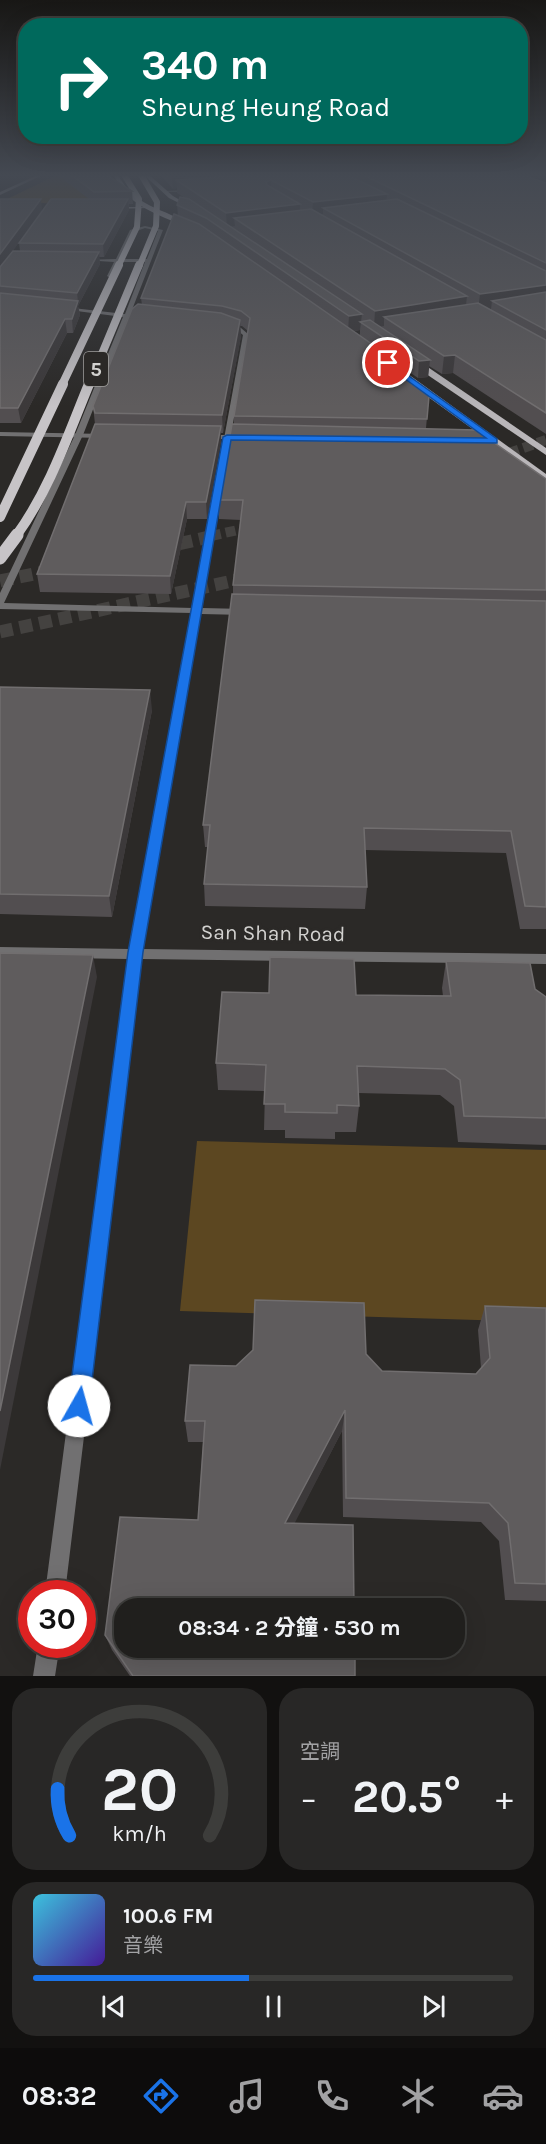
<!DOCTYPE html>
<html lang="zh-TW">
<meta charset="utf-8">
<style>
body{margin:0;font-family:Karla,"Noto Sans TC",sans-serif;background:#282726;color:#f1f3f6;height:100vh;display:flex;flex-direction:column;font-size:22px;white-space:nowrap}
*{box-sizing:border-box;margin:0}
p{font-size:20px;color:#a2a2a4}
.icon{flex:none;width:33px;height:33px;fill:none;stroke:currentColor;stroke-width:2;stroke-linecap:round;stroke-linejoin:round}
.map{position:relative;height:1676px;overflow:hidden}
.drawer{display:flex;flex-direction:column;gap:12px;padding:12px;background:#121110;flex:1}
.drawer>*{flex:none}
.top-card{position:absolute;left:18px;top:18px;width:510px;height:126px;border-radius:24px;box-shadow:0 6px 24px #0002,0 0 0 2px #3d3d3b;background:#00695c;color:#fff;overflow:hidden}
.speed{position:absolute;left:18px;top:1580px;display:flex;gap:12px;font-size:30px;font-weight:700;text-align:center}
.speed>*{display:grid;place-content:center;width:78px;height:78px;border-radius:50%;background:#201f1d;box-shadow:0 6px 24px #0002,0 0 0 2px #3d3d3b;line-height:1}
.speed .limit{border:9px solid #d22;background:#fff;color:#111}
.pin{position:absolute;display:grid;place-items:center;width:51px;height:51px;color:#fff;margin:-26px;border:3px solid #fff;border-radius:50%;box-shadow:0 2px 6px #0007}
.me{position:absolute;width:66px;margin:-33px;rotate:7deg;stroke-linejoin:round;filter:drop-shadow(0 0 4px #0008)}
.turn{display:flex;align-items:center;gap:21px;height:126px;padding:0 24px;font-size:27px}
.turn .icon{width:78px;height:78px;stroke-width:2.5}
.turn b{display:block;font-size:42px;line-height:51px}
.big{font-size:45px;font-weight:700;line-height:1.1}
.drawer .card{flex:1;display:flex;flex-direction:column;justify-content:center;gap:9px;min-width:0;padding:0 21px;border-radius:24px;background:#282726}
.drawer .dial{align-items:center;gap:0}
.dial svg{height:156px;overflow:visible;fill:none;stroke:#3d3d3b;stroke-width:7;stroke-linecap:round;text-anchor:middle}
.dial text{fill:#f1f3f6;stroke:none}
.song{display:flex;align-items:center;gap:18px}
.cover{width:72px;height:72px;border-radius:9px;background:linear-gradient(135deg,hsl(190 70% 55%),hsl(260 70% 35%))}
.played{height:6px;border-radius:3px;background:linear-gradient(90deg,#1a73e8 45%,#3d3d3b 45%)}
.keys{display:flex;justify-content:space-around;direction:ltr}
.heat{display:flex;justify-content:space-between;align-items:center;font-size:33px;direction:ltr}
.drawer .tiles{flex:1;display:grid;gap:12px;grid-template-columns:1fr 1fr}
.card:last-child{grid-column:span 2}
.trip{position:absolute;left:114px;top:1598px;width:351px;height:60px;border-radius:24px;background:#201f1d;box-shadow:0 6px 24px #0002,0 0 0 2px #3d3d3b;font-weight:700;line-height:60px;text-align:center}
.menu{display:flex;height:96px;justify-content:space-around;align-items:center;background:#0d0c0c;color:#a2a2a4}
.menu .icon{width:42px;height:42px}
.menu .on{color:#1a73e8}
.menu b{font-size:27px;color:#f1f3f6}
.map>svg:first-child{display:block}
.green{fill:#5c4721}
.lines{fill:none;stroke-linecap:round;stroke-linejoin:round}
.trunk-tunnel-far1{stroke:#444240;stroke-width:10;stroke-dasharray:10 5;stroke-linecap:butt}
.trunk-tunnel{stroke:#444240;stroke-width:13;stroke-dasharray:13 7;stroke-linecap:butt}
.minor{fill:#717071;fill-rule:evenodd}
.tertiary{fill:#717071;fill-rule:evenodd}
.secondary{fill:#9a9899;fill-rule:evenodd}
.primary{fill:#b9b6b9;fill-rule:evenodd}
.trunk-bridge-far3{stroke:#c7c4c7;stroke-width:6}
.trunk-bridge-far2{stroke:#c7c4c7;stroke-width:8}
.trunk-bridge-far1{stroke:#c7c4c7;stroke-width:10}
.trunk-bridge{stroke:#c7c4c7;stroke-width:13}
.wall{fill:#524e50;fill-rule:evenodd}
.shaded-wall{fill:#3c393a}
.building{fill:#5f5c5d;stroke:#716e6f;stroke-width:1.5}
.route{fill:#1a73e8;stroke:#114b97;stroke-width:1.5}
.labels{text-anchor:middle;stroke-width:6;stroke-linejoin:round;paint-order:stroke}
.shield{fill:#2b2927;stroke:#a09f9d;stroke-width:1.5}
.shield-label{font-size:20px;font-weight:bold;fill:#d2d1cf}
.street-label{font-size:21px;fill:#d2d1cf;stroke:#2b2927}
</style>
<div class="map">
<svg width="546" height="1676" viewBox="0 0 546 1676">
<rect width="100%" height="100%" fill="#2b2927"/>
<g class="green">
<path d="M61,173h44l14,32 -118,-3z"/>
<path d="M197,1141l349,9v172l-366,-11z"/>
</g>
<g class="lines">
<g class="trunk-tunnel-far1">
<path d="M495,458l51,-18"/>
<path d="M211,536l49,-11"/>
</g>
<g class="trunk-tunnel">
<path d="M160,548l58,-13"/>
<path d="M0,581l58,-12"/>
<path d="M0,632l255,-56"/>
</g>
<g class="minor">
<path d="M145,226l18,4 -33,85 18,3 -3,2 -16,-2 -46,117 -79,168 189,5 50,-273 -6,-5 -15,-4 3,-2 16,4 7,6 -46,274 43,1 5,3 -5,3 -44,-1 -58,335 403,5v10l-404,-5 -77,634h-20l83,-634 -128,-2v-10l130,2 62,-336 -192,-4v-16l75,-158 48,-118 -62,-8 3,-2 61,7 20,-52h-26l-9,16 -3,-2 7,-14 -31,-2 33,-1 14,-29zM145,228l13,3 -11,28h-26l13,-27z"/>
<path d="M38,1644h22l-5,32h-22z"/>
</g>
<g class="tertiary">
<path d="M193,190l2,2h-33l2,-1z"/>
<path d="M0,432l106,2 4,2 -4,2 -106,-2z"/>
<path d="M202,435h42l4,2 -4,2h-39l-4,-2z"/>
</g>
<g class="secondary">
<path d="M42,173h5l-47,22v-3z"/>
<path d="M114,207h32l2,1 -36,1z"/>
</g>
<g class="primary">
<path d="M113,173h4c19,37 46,33 76,54l-5,1c-29,-14 -63,-22 -75,-55z"/>
<path d="M142,173h5l26,23 24,14v2l-28,-14z"/>
<path d="M410,359h6l130,89v7l-136,-92z"/>
<path d="M384,361h6l156,113v8l-162,-117z"/>
</g>
<g class="trunk-bridge-far3">
<path d="M118,267l19,-40 2,-28 -16,-26"/>
<path d="M139,267l17,-41 1,-24 -17,-29"/>
</g>
<g class="trunk-bridge-far2">
<path d="M62,385l57,-120"/>
<path d="M89,385l50,-120"/>
</g>
<g class="trunk-bridge-far1">
<path d="M0,517l63,-133"/>
<path d="M16,536c33,-45 52,-101 73,-152"/>
</g>
<path class="trunk-bridge" d="M0,558l17,-23"/>
</g>
<g class="wall">
<path d="M55,173h50v1l27,17 1,13h-4v6l-25,47h-5l1,7 -22,42 2,9 -7,18h-6l-46,90h-21v-224l42,11 -31,43 9,-2 -1,-8 70,-44z"/>
<path d="M159,173h359l28,10v251l-93,-61 -11,1 -13,-8 -1,11 -10,1 -16,-11 -1,10 28,19 -3,32 120,51v450h-26l-14,-76 -141,-3 2,37 -2,22 -160,-3 -1,-22 4,-37h-3l-2,-22 30,-230v-10l8,-65 -22,-1v-19l15,-76v-8l14,-85 -6,-5h-2l1,10 -18,97h-2v8l-14,78h-20l-16,75 -131,-2 -3,-18 58,-150 -2,-18 49,-101 -1,-7 37,-82 -1,-11 8,-7 -8,-5v-5l-4,1zM360,330v5l-6,-4z"/>
<path d="M0,687l152,23 -40,207 -112,-3z"/>
<path d="M446,961l89,28 11,8v148l-88,-3 -4,-36 -14,-11 -82,-2 1,13 -3,26h-21v7l-50,-1v-8h-21l1,-39 -47,-1 -2,-27 140,-68 87,1 -1,-8z"/>
<path d="M485,1306l61,2v293l-41,-1 -6,-59 -18,-19 -138,-5 -1,-86 -48,92 61,153h-225l-18,-26 -7,-15 93,-115 5,-78h-15l-3,-21 51,-55 130,-12 16,17 94,3 5,-6 -3,-38z"/>
</g>
<g class="shaded-wall">
<path d="M204,173h39v9l-67,-2 1,8 -4,1 -1,-14z"/>
<path d="M271,180v13l-5,2v-13z"/>
<path d="M387,194l-1,13 -63,1v6l-11,2 1,-14z"/>
<path d="M41,199l1,11 -42,59v-15z"/>
<path d="M128,199l1,11 -25,47 -1,-13z"/>
<path d="M300,204v14h-66l1,8 -8,1 -1,-14z"/>
<path d="M99,252l1,12 -22,42 2,9 -7,18 -1,-14 6,-17 -1,-9z"/>
<path d="M546,285v16h-54l-1,8 -13,2 2,-17z"/>
<path d="M467,296l-2,17 -81,4v9l-10,2 1,-17z"/>
<path d="M362,314l-2,16 -12,2 1,-16z"/>
<path d="M65,319l2,14 -46,90 -3,-15z"/>
<path d="M240,320l1,16 -18,97 -1,-18z"/>
<path d="M455,355l-2,18 -11,1 2,-18z"/>
<path d="M430,360l-2,17 -10,1 1,-17z"/>
<path d="M402,365l-1,16 -13,-14z"/>
<path d="M221,426v15l-14,78 -1,-17z"/>
<path d="M186,502l1,17 -16,75 -1,-18z"/>
<path d="M150,690l2,20 -40,207 -3,-21z"/>
<path d="M93,955l4,22 -97,493v-59z"/>
<path d="M345,1410l-3,21 -57,111v-19z"/>
</g>
<g class="building">
<path d="M69,173h36v1l27,17 -38,1z"/>
<path d="M170,173h34l-32,2z"/>
<path d="M272,173h71l44,21 -74,8 -42,-22 -5,2 1,3 33,19 -74,9 -50,-33z"/>
<path d="M359,173h159l28,10v80z"/>
<path d="M180,197l9,2 173,115 -13,2 -143,-98 -29,-13z"/>
<path d="M0,199h41l-41,55z"/>
<path d="M51,199h77l-25,45 -84,-1z"/>
<path d="M397,199l149,72v14l-66,9 -157,-86z"/>
<path d="M311,209l156,87 -92,15 -141,-93z"/>
<path d="M174,214l25,10 203,141 -14,2 41,29 -2,23 -193,-3 16,-98 -9,-7 -19,-5 -81,-8z"/>
<path d="M13,251l86,1 -22,41 -77,-7v-19z"/>
<path d="M546,292v38l-54,-29z"/>
<path d="M0,293l78,8 -6,18h-7l-47,89h-18z"/>
<path d="M478,303l68,37v73l-91,-58 -11,1 -60,-39z"/>
<path d="M138,304l83,9 19,7 -18,95 -127,-2 -2,-7 39,-97z"/>
<path d="M370,320l60,40 -11,1 -59,-39z"/>
<path d="M95,424l126,2 -15,76h-20l-16,74 -133,-2z"/>
<path d="M232,424l244,6 70,49v111l-313,-5 10,-85h-24z"/>
<path d="M232,594l314,7v306l-21,-1 -14,-75 -147,-3 3,59 -163,-3 6,-59h-7z"/>
<path d="M0,687l150,3 -41,206 -109,-2z"/>
<path d="M0,953l93,2 -93,456z"/>
<path d="M270,957l84,2 2,36 95,1 -5,-35 84,2 5,26 11,8v121l-82,-2 -4,-36 -15,-11 -88,-3 2,40 -22,-1v8l-52,-1v-8h-21l2,-39 -50,-2 6,-71 47,1z"/>
<path d="M255,1300l109,3 2,51 16,17 94,3 14,-16 -5,-52 61,2v276l-31,-1 -7,-60 -19,-20 -143,-5 -1,-88 -60,113 68,2 1,83h-230v39h231v29h-222l-28,-41 15,-118 78,3 7,-99h-20l5,-56 46,1 17,-16z"/>
</g>
<linearGradient id="sky" x2="0" y2="1"><stop stop-color="#181715"/><stop offset="0.43" stop-color="#444952"/><stop offset="1" stop-color="#444952" stop-opacity="0"/></linearGradient>
<rect width="546" height="407" fill="url(#sky)"/>
<path class="route" d="M388,361l109,78v4l-266,-3 -88,512 -54,454 -3,7 -7,3 -8,-3 -3,-7 60,-454 95,-515 4,-2 259,3 -100,-73z"/>
<g class="labels">
<rect class="shield" x="84" y="352" width="24" height="34" rx="4.5"/>
<g class="shield-label">
<text x="96" y="376">5</text>
</g>
<g class="street-label">
<text transform="translate(273 933) rotate(1)" y="7">San Shan Road</text>
</g>
</g>
</svg>
<div class="speed"><div class="limit">30</div></div>
<div class="pin" style="left:388px;top:363px;background:#d93025"><svg class="icon" aria-label="arrive" viewBox="0 0 24 24"><path d="M6 21V4h12l-3 4 3 4H6"/></svg></div>
<svg class="me" style="left:79px;top:1406px" viewBox="-20 -20 40 40"><circle r="19" fill="#fff"/><path d="M0-13L10 11 0 6-10 11z" fill="#1a73e8"/></svg>
<div class="trip">08:34 · 2 分鐘 · 530 m</div>
<div class="top-card">
<div class="turn"><svg class="icon" aria-label="right" viewBox="0 0 24 24"><path d="M7 20v-9h11M14 6l5 5-5 5"/></svg><div><b>340 m</b>Sheung Heung Road</div></div>
</div>
</div>
<section class="drawer">
<div class="tiles">
<div class="card dial"><svg viewBox="0 0 100 80">
<path d="M14 69A42 42 0 1 1 86 69"/>
<path d="M14 69A42 42 0 0 1 8 45" stroke="#1a73e8"/>
<text x="50" y="56" font-size="32" font-weight="700">20</text>
<text x="50" y="72" font-size="11">km/h</text>
</svg></div>
<div class="card"><p>空調</p>
<div class="heat"><a>−</a><b class="big">20.5°</b><a>+</a></div>
</div>
<div class="card">
<div class="song"><i class="cover"></i><div><b>100.6 FM</b><p>音樂</p></div></div>
<div class="played"></div>
<div class="keys"><svg class="icon" aria-label="previous" viewBox="0 0 24 24"><path d="M18 5L8 12l10 7zM5 5v14"/></svg><svg class="icon" aria-label="pause" viewBox="0 0 24 24"><path d="M8 5v14M16 5v14"/></svg><svg class="icon" aria-label="next" viewBox="0 0 24 24"><path d="M6 5l10 7-10 7zM19 5v14"/></svg></div>
</div>
</div>
</section>
<nav class="menu">
<b>08:32</b>
<svg class="icon on" aria-label="directions" viewBox="0 0 24 24"><path d="M12 3l9 9-9 9-9-9zM9 14v-3h6M13 9l2 2-2 2"/></svg>
<svg class="icon" aria-label="music" viewBox="0 0 24 24"><path d="M9 18V5l10-2v13"/><circle cx="6" cy="18" r="3"/><circle cx="16" cy="16" r="3"/></svg>
<svg class="icon" aria-label="phone" viewBox="0 0 24 24"><path d="M5 4h4l2 5-3 2q2 4 5 5l2-3 5 2v4C11 20 4 13 5 4z"/></svg>
<svg class="icon" aria-label="climate" viewBox="0 0 24 24"><path d="M12 3v18M4 7l16 10M4 17L20 7"/></svg>
<svg class="icon" aria-label="car" viewBox="0 0 24 24"><path d="M5 17H2v-5l4-1 3-4h7l3 4 3 1v5h-3M9 17h6M6 11h13"/><circle cx="7" cy="17" r="2"/><circle cx="17" cy="17" r="2"/></svg>
</nav>
